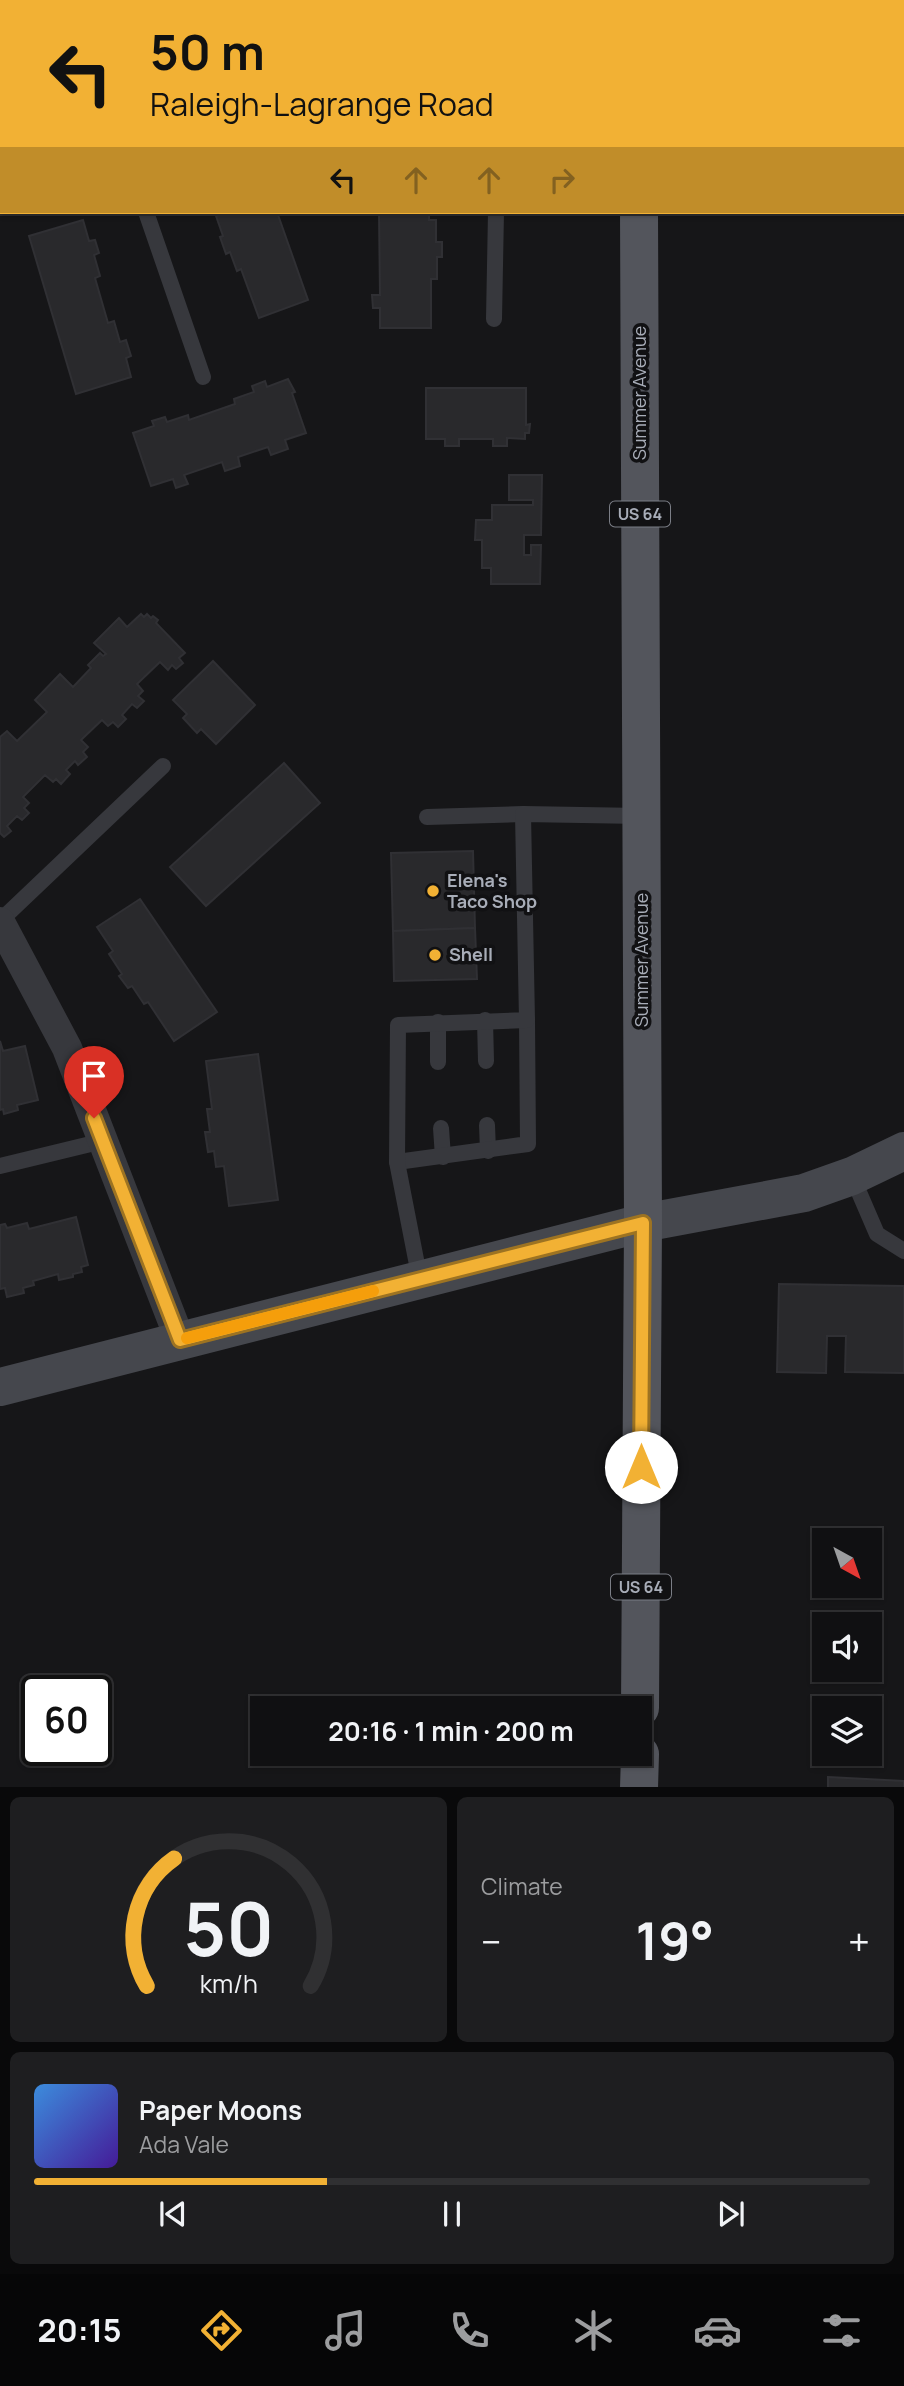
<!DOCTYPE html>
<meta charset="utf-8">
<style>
body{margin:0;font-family:Manrope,sans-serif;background:#1e1e20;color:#f1f3f6;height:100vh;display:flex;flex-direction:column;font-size:26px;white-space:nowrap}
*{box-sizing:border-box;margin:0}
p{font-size:23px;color:#9c9d9f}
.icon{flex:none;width:38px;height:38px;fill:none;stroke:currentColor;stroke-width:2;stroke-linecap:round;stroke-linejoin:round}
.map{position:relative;height:1787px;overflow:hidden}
.panel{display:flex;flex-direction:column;gap:10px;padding:10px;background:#09090a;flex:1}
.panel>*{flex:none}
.top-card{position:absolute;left:0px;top:0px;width:905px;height:214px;box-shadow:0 2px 5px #0004,0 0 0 2px #303032;background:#f2b134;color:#111;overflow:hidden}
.needle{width:46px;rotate:140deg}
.fabs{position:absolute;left:812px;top:1528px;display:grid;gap:14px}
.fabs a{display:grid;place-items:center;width:70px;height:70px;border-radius:0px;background:#101012;box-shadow:0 2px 5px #0004,0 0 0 2px #303032;font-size:35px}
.speed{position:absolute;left:21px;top:1675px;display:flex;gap:14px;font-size:35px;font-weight:700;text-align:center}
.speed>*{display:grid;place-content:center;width:91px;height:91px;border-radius:50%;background:#101012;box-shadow:0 2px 5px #0004,0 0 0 2px #303032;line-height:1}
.speed .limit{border:4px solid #111;border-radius:10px;background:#fff;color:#111}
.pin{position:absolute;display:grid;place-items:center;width:60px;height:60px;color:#fff;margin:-72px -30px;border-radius:50% 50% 50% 0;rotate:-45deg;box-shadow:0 0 7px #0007}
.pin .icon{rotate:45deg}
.me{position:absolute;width:77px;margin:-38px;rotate:0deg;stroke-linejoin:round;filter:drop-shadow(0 0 5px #0008)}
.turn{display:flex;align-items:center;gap:24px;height:147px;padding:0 35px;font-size:32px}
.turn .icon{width:91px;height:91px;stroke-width:2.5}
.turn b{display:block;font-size:49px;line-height:60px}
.lanes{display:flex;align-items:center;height:66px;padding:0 35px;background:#0003;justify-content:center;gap:35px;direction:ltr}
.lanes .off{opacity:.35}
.big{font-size:52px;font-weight:700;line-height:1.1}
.panel .card{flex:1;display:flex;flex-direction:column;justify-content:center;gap:10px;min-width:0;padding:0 24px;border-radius:10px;background:#1e1e20}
.panel .dial{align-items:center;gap:0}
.dial svg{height:182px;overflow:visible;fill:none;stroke:#303032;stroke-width:7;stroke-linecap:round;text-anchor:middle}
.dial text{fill:#f1f3f6;stroke:none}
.song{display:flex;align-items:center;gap:21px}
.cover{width:84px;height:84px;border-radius:10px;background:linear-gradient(135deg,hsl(210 70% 55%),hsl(260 70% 35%))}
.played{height:7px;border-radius:4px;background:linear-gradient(90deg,#f2b134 35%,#303032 35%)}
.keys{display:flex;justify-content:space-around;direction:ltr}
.heat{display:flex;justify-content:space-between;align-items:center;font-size:38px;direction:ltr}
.panel .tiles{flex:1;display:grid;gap:10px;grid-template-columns:1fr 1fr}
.card:last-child{grid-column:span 2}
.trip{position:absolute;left:250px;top:1696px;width:402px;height:70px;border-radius:0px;background:#101012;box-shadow:0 2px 5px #0004,0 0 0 2px #303032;font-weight:700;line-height:70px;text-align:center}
.menu{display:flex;height:112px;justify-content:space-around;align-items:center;background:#060607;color:#9c9d9f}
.menu .icon{width:49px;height:49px}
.menu .selected{color:#f2b134}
.menu b{font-size:32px;color:#f1f3f6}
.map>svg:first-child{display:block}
.building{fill:#29292c;stroke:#303034;stroke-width:2}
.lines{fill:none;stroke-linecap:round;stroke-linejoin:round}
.lane{stroke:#37383d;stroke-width:16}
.street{stroke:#37383d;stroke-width:30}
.secondary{stroke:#45474d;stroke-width:38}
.primary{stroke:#53555c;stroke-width:38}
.route-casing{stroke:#9d7322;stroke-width:18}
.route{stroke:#f2b134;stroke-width:12}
.slow{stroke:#f59e0b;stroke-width:12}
.poi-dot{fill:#f2b134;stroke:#111113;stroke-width:2.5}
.labels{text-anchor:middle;stroke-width:7;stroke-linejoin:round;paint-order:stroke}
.shield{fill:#111113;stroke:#7b7e86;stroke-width:2}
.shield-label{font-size:16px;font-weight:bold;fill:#a8adb8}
.street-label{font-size:18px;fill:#a8adb8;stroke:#111113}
.poi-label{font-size:18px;font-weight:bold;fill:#a8adb8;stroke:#111113;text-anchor:start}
</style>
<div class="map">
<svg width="904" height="1788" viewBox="0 0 904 1788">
<rect width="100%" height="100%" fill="#161618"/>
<g class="building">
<path d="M141,0h165l-165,2z"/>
<path d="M2,47v64l-2,1v-64z"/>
<path d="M221,212h56l31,88 -49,18 -18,-49 -4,2 -7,-19 -4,2 -6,-17 3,-1 -7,-20 6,-2z"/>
<path d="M379,212h50v8h7v22h6v15h-5v22h-6v49h-51v-20h-7l-1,-13h8z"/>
<path d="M83,220l6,21 6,-1 4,13 -5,2 6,21 -5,2 13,45 6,-2 6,21 6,-2 5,16 -5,2 5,19 -55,17 -47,-158z"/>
<path d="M288,379l7,13 -3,1 14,40 -21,7 3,9 -17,6 -3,-8 -30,10 2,9 -15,5 -3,-9 -38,13 4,9 -12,4 -3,-9 -22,7 -18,-53 21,-7 -2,-5 13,-4 2,5 21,-7 1,5 46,-16 -1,-5 20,-7 -2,-6 13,-5 2,6z"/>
<path d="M426,388h100v37l4,-1 -1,9h-4v6l-18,-1v8h-14v-7h-34v7h-14v-7h-19z"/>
<path d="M509,475h33l-1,60h-17v20h7v-10h10l-1,39h-49v-16h-9v-28h-7l1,-20h16v-15h41v-5h-24z"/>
<path d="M141,614l3,3 3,-3 4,4 2,-2 5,4 -2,3 29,30 -6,5 4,5 -7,6 -4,-4 -4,5 -8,-8 -23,22 6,7 -5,5 6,5 -7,7 -5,-4 -10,11 4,4 -8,8 -5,-5 -5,4 -6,-6 -21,20 7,7 -5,5 4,5 -9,8 -3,-4 -9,9 4,4 -9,10 -5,-5 -3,3 -8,-7 -22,22 6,6 -5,5 5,5 -7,7 -5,-4 -10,10 4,5 -7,6 -4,-4v-96l7,-6 10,10 30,-29 -12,-12 25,-26 13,13 18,-19 -3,-3 12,-12 3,3 3,-2 -12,-11 25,-25 8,9z"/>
<path d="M213,661l42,44 -39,39 -15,-15 -4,4 -14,-15 4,-4 -14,-14z"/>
<path d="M284,763l36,40 -114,103 -36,-39z"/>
<path d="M473,851l2,77 -82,3 -2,-78z"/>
<path d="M140,899l77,113 -43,29 -26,-39 -4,2 -12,-18 -4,2 -9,-12 3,-2 -13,-20 4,-3 -16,-24z"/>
<path d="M475,928l2,51 -83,2 -1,-50z"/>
<path d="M0,1041l3,10 22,-5 13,54 -21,5 1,5 -14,4 -1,-5 -3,1z"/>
<path d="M258,1054l20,146 -49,6 -5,-40 -8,1 -2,-16 -6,1 -3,-20h5l-3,-23h5l-6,-48z"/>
<path d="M76,1217l12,48 -7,2 1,5 -9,2v3l-14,3 -1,-6 -25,7 1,4 -11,3 1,5 -17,4 -2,-9 -5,1v-64l5,-1 2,4 20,-5 2,6z"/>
<path d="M779,1284l125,2v87l-59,-1 1,-36h-19l-1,37 -49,-1z"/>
<path d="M828,1777l76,4v7h-76z"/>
</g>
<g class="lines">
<g class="lane">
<path d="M474,2v-2"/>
<path d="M146,212l57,165"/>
<path d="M494,319l2,-107"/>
<path d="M427,817l96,-3"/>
<path d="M0,921l163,-155"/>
<path d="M485,1020l1,41"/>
<path d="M438,1022v40"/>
<path d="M487,1125l1,26"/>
<path d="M441,1128l2,29"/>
<path d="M397,1162l131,-18 -1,-124"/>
<path d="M0,1166l103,-25"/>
<path d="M852,1176l25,58 27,17"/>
<path d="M420,1280l-23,-118 1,-137 129,-5 -4,-206 118,2"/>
</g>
<g class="street">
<path d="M0,186l2,-1"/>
<path d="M0,922l67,126 113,292"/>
</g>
<path class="secondary" d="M0,1387l643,-164 161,-30 48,-17 52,-25"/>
<g class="primary">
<path d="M638,0v2"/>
<path d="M639,212l4,1011 -3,485"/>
<path d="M639,1788l1,-34"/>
</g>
</g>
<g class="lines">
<g class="route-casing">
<path id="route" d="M94,1118l86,222 463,-117 -2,244"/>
</g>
<use href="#route" class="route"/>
<path class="slow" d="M187,1338l186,-47"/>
</g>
<g class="poi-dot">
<circle cx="433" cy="891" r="7"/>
<circle cx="435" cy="955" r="7"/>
</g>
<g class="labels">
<g class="shield">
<rect x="610" y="501.5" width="60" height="25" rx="5"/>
<rect x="611" y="1574.5" width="60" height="25" rx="5"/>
</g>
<g class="shield-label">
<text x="640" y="520">US 64</text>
<text x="641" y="1593">US 64</text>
</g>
<g class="street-label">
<text transform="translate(640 393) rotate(-90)" y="6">Summer Avenue</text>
<text transform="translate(642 960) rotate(-90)" y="6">Summer Avenue</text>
</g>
<g class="poi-label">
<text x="447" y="887">Elena's<tspan x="447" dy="21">Taco Shop</tspan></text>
<text x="449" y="961">Shell</text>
</g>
</g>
</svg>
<div class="fabs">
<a><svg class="needle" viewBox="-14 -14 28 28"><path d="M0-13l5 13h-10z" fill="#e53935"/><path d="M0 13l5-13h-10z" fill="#9c9d9f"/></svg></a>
<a><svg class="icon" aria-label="sound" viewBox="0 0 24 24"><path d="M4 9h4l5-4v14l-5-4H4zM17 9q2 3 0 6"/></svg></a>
<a><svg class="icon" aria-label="layers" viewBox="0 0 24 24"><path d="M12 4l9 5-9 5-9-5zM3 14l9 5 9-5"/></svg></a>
</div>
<div class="speed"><div class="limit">60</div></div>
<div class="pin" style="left:94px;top:1118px;background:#d93025"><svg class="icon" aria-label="arrive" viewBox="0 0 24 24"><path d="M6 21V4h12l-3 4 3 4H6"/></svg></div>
<svg class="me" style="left:641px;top:1467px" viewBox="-20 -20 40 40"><circle r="19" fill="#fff"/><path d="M0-13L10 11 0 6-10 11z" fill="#f2b134"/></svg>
<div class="trip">20:16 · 1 min · 200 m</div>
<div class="top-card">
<div class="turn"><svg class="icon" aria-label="left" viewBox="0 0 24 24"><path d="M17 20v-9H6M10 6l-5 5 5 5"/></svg><div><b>50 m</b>Raleigh-Lagrange Road</div></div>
<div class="lanes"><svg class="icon" aria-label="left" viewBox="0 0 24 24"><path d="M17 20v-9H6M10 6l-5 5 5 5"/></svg><svg class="icon off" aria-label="ahead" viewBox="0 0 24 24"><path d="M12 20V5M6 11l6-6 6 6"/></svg><svg class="icon off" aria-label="ahead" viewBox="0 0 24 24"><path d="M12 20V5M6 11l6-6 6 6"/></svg><svg class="icon off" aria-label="right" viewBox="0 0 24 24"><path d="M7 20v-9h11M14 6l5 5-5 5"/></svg></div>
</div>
</div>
<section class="panel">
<div class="tiles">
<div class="card dial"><svg viewBox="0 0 100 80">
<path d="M14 69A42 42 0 1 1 86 69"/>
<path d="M14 69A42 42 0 0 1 26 13" stroke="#f2b134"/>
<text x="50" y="56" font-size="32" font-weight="700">50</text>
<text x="50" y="72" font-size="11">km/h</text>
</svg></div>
<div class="card"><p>Climate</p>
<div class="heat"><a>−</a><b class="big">19°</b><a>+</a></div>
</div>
<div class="card">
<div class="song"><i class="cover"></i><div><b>Paper Moons</b><p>Ada Vale</p></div></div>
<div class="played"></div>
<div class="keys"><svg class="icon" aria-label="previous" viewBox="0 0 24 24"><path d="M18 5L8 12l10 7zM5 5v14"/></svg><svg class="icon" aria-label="pause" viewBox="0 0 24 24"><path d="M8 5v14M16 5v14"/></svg><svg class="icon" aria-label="next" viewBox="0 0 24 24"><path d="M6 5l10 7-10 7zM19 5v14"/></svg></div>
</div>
</div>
</section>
<nav class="menu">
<b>20:15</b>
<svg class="icon selected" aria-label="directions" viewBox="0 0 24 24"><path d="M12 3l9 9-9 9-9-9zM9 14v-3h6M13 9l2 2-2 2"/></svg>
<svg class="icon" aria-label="music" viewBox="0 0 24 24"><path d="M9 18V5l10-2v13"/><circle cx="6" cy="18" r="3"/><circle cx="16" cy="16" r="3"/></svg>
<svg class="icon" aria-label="phone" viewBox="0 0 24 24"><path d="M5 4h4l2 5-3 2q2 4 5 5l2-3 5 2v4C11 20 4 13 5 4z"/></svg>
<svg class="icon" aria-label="climate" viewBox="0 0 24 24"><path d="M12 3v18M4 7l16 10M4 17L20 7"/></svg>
<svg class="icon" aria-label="car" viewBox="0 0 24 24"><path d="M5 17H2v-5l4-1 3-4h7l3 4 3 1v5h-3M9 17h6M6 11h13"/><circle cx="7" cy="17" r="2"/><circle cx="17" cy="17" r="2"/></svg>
<svg class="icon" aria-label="filters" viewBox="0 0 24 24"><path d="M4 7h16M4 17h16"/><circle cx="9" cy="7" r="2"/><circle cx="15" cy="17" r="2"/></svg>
</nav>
